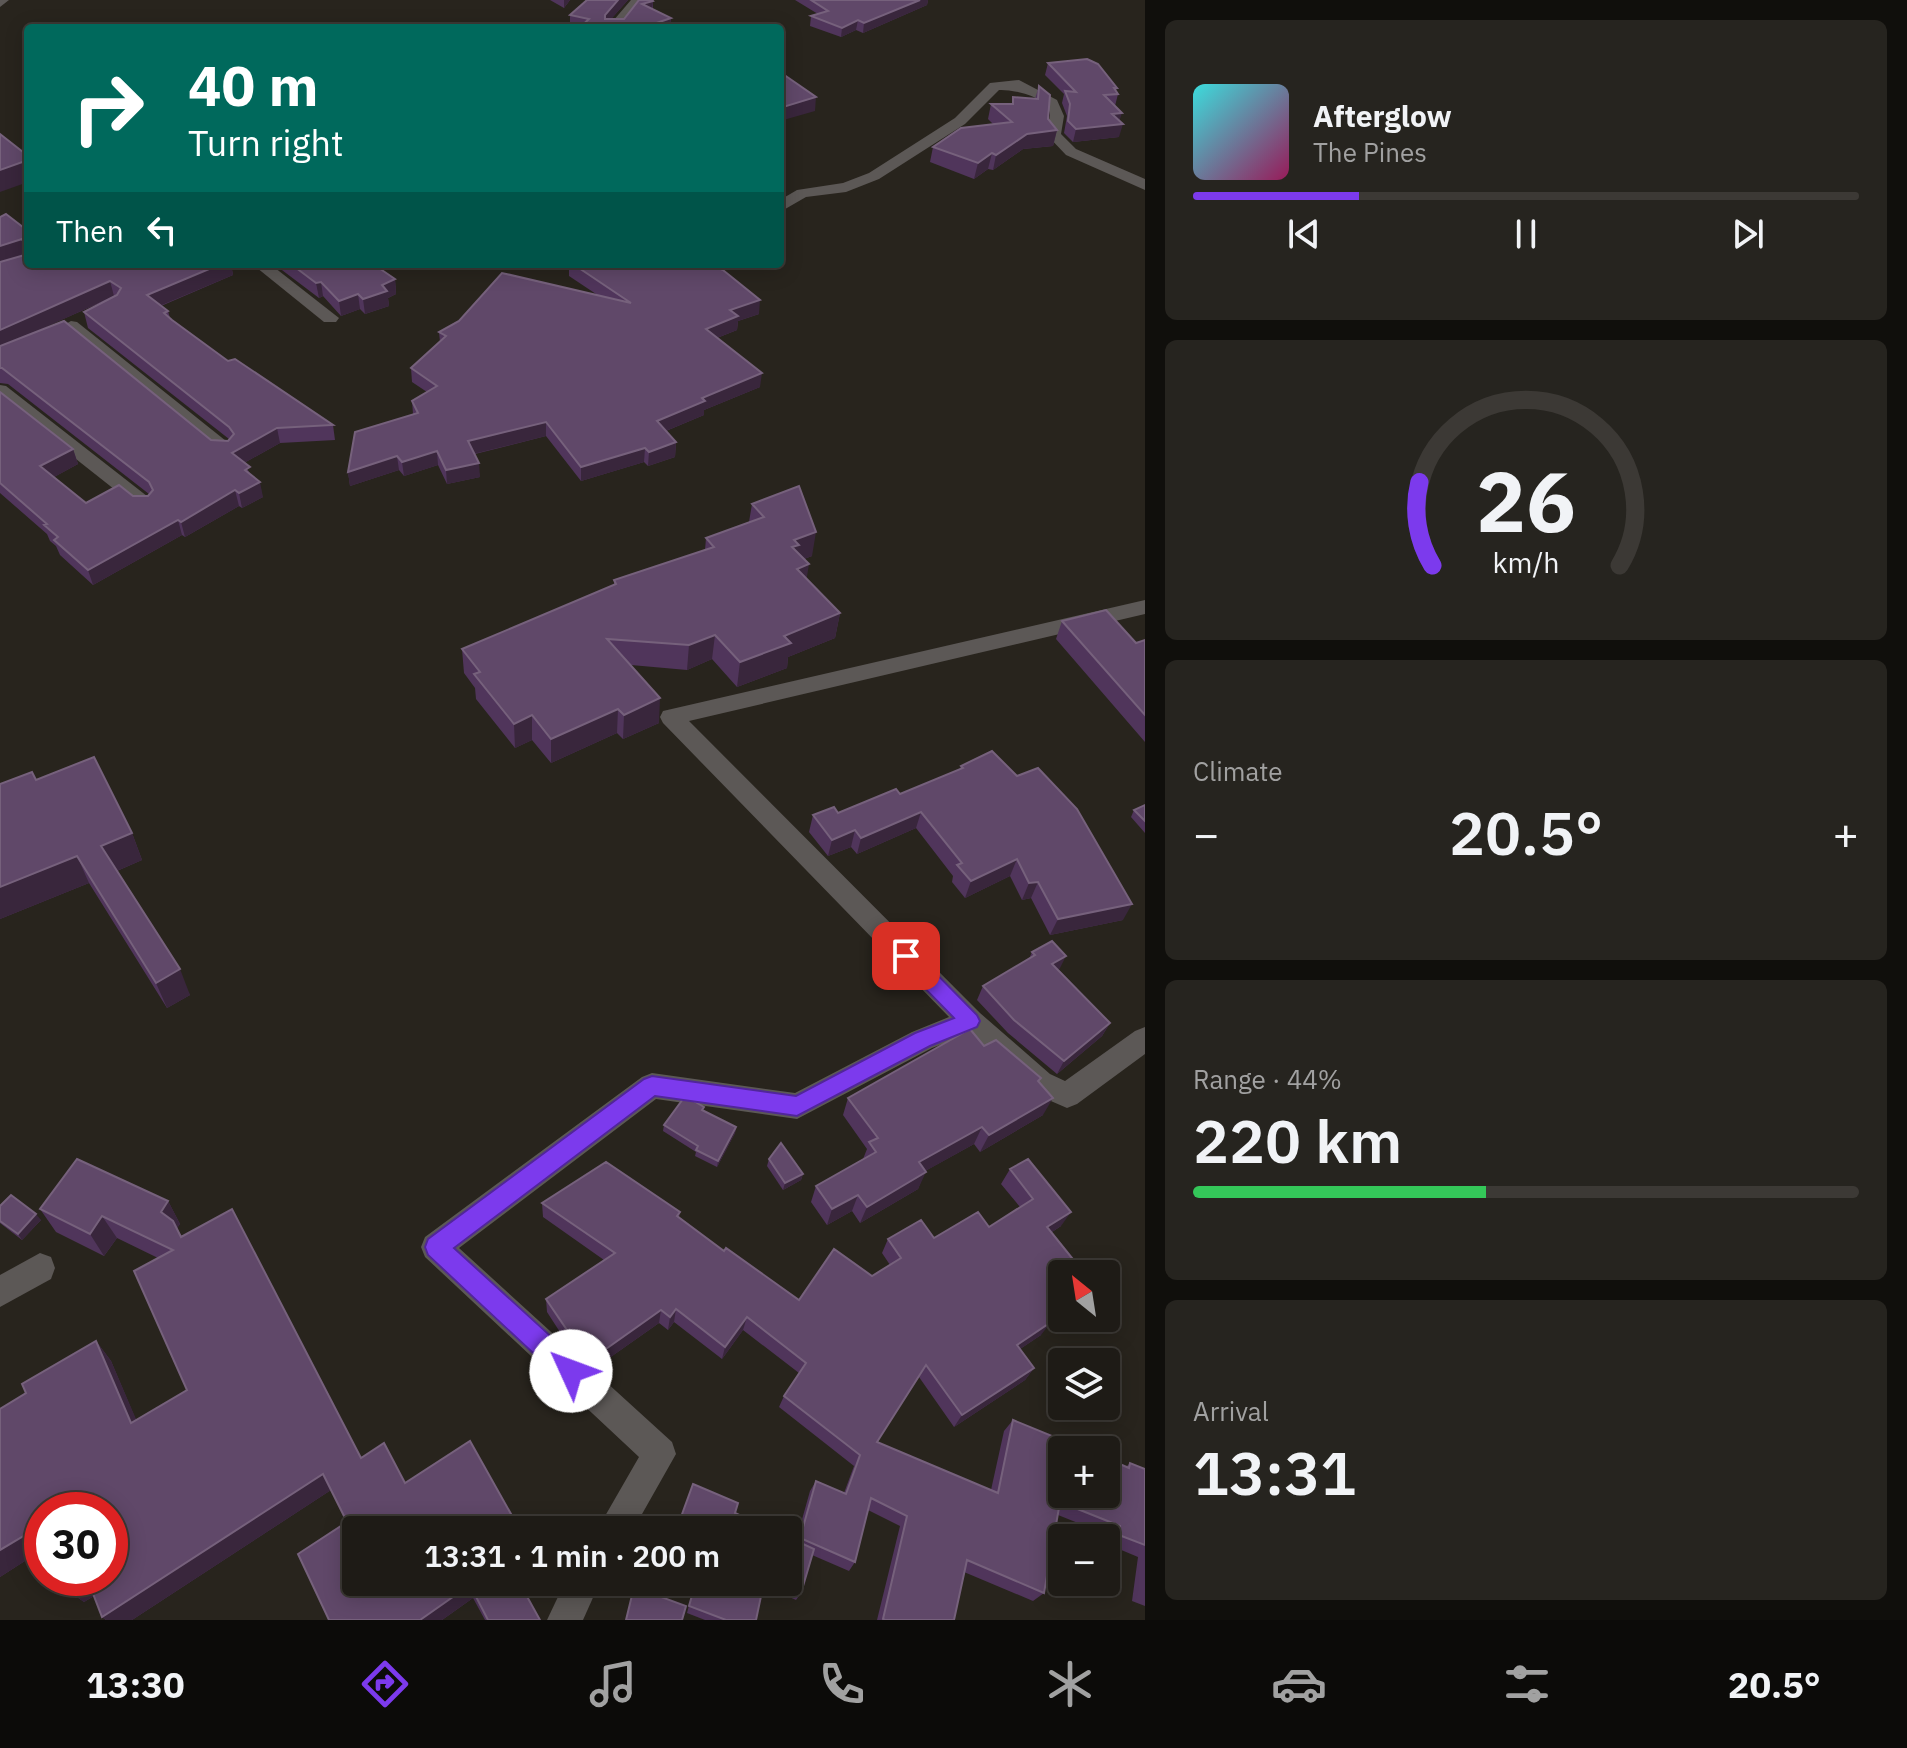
<!DOCTYPE html>
<meta charset="utf-8">
<style>
body{margin:0;font-family:"IBM Plex Sans",sans-serif;background:#26241f;color:#f1f3f6;height:100vh;display:flex;flex-direction:column;font-size:30px;white-space:nowrap}
*{box-sizing:border-box;margin:0}
p{font-size:26px;color:#a1a1a1}
.icon{flex:none;width:44px;height:44px;fill:none;stroke:currentColor;stroke-width:2;stroke-linecap:round;stroke-linejoin:round}
.map{position:relative;flex:1;overflow:hidden}
.panel{display:flex;flex-direction:column;gap:20px;padding:20px;background:#100f0c;width:762px}
.panel>*{flex:none}
.top-card{position:absolute;left:24px;top:24px;width:760px;height:244px;border-radius:8px;box-shadow:0 4px 20px #0003,0 0 0 2px #3c3935;background:#00695c;color:#fff;overflow:hidden}
.needle{width:52px;rotate:330deg}
.buttons{position:absolute;left:1048px;top:1260px;display:grid;gap:16px}
.buttons a{display:grid;place-items:center;width:72px;height:72px;border-radius:8px;background:#1e1b16;box-shadow:0 4px 20px #0003,0 0 0 2px #3c3935;font-size:40px}
.speed{position:absolute;left:24px;top:1492px;display:flex;gap:16px;font-size:40px;font-weight:700;text-align:center}
.speed>*{display:grid;place-content:center;width:104px;height:104px;border-radius:50%;background:#1e1b16;box-shadow:0 4px 20px #0003,0 0 0 2px #3c3935;line-height:1}
.speed .limit{border:12px solid #d22;background:#fff;color:#111}
.pin{position:absolute;display:grid;place-items:center;width:68px;height:68px;color:#fff;margin:-34px;border-radius:16px;box-shadow:0 4px 12px #0006}
.me{position:absolute;width:88px;margin:-44px;rotate:313deg;stroke-linejoin:round;filter:drop-shadow(0 0 6px #0008)}
.turn{display:flex;align-items:center;gap:28px;height:168px;padding:0 32px;font-size:36px}
.turn .icon{width:104px;height:104px;stroke-width:2.5}
.turn b{display:block;font-size:56px;line-height:68px}
.then{display:flex;align-items:center;height:76px;padding:0 32px;background:#0003;gap:16px;font-size:30px}
.big{font-size:60px;font-weight:600;line-height:1.1}
.panel .widget{flex:1;display:flex;flex-direction:column;justify-content:center;gap:12px;min-width:0;padding:0 28px;border-radius:12px;background:#26241f}
.panel .dial{align-items:center;gap:0}
.dial svg{height:208px;overflow:visible;fill:none;stroke:#3c3935;stroke-width:7;stroke-linecap:round;text-anchor:middle}
.dial text{fill:#f1f3f6;stroke:none}
.song{display:flex;align-items:center;gap:24px}
.cover{width:96px;height:96px;border-radius:12px;background:linear-gradient(135deg,hsl(180 70% 55%),hsl(330 70% 35%))}
.played{height:8px;border-radius:4px;background:linear-gradient(90deg,#7c3aed 25%,#3c3935 25%)}
.keys{display:flex;justify-content:space-around;direction:ltr}
.heat{display:flex;justify-content:space-between;align-items:center;font-size:44px;direction:ltr}
.charge{height:12px;border-radius:6px;background:linear-gradient(90deg,#34c759 44%,#3c3935 0)}
.trip{position:absolute;left:342px;top:1516px;width:460px;height:80px;border-radius:8px;background:#1e1b16;box-shadow:0 4px 20px #0003,0 0 0 2px #3c3935;font-weight:600;line-height:80px;text-align:center}
.tab-bar{display:flex;height:128px;justify-content:space-around;align-items:center;background:#0c0b09;color:#a1a1a1}
.tab-bar .icon{width:56px;height:56px}
.tab-bar .selected{color:#7c3aed}
.tab-bar b{font-size:36px;color:#f1f3f6}
main{display:flex;flex:1;min-height:0}
.map>svg:first-child{display:block}
.lines{fill:none;stroke-linecap:round;stroke-linejoin:round}
.minor{fill:#5c5856;fill-rule:evenodd}
.wall{fill:#50355b;fill-rule:evenodd}
.shaded-wall{fill:#39263c}
.building{fill:#604869;stroke:#76617c;stroke-width:2}
.route{fill:#7c3aed;stroke:#51269a;stroke-width:2}
</style>
<main>
<div class="map">
<svg width="1145" height="1620" viewBox="0 0 1145 1620">
<rect width="100%" height="100%" fill="#28241d"/>
<g class="lines">
<g class="minor">
<path d="M0,0h9l-9,7z"/>
<path d="M631,0h13l-23,28h-14z"/>
<path d="M1019,80l38,20 7,16 -3,18 15,15 69,30v11l-79,-35 -19,-20c0,-7 2,-14 3,-20 0,-18 -38,-26 -51,-25l-34,34 -86,55 -33,13 -40,5 -26,15v-12l17,-10 46,-7 26,-10 86,-55 35,-35z"/>
<path d="M252,264h18l69,54 -3,4h-12z"/>
<path d="M71,321l6,1 154,123 3,4 -3,4h-14l-152,-123 -3,-4z"/>
<path d="M0,385l6,1 146,114 3,4 -3,4h-14l-138,-109z"/>
<path d="M1145,600v14l-456,107 291,292 70,61 15,7 70,-50 10,-4v27l-68,50 -10,4 -37,-16 -64,-57 -34,13 -135,71 -141,-20 -197,149 213,194 4,12 -43,76h-36l42,-73 -214,-200 -4,-10 4,-10 217,-160 10,-4 143,20 117,-61 37,-15 -286,-294 -3,-6 3,-6z"/>
<path d="M40,1253l11,4 4,11 -4,11 -51,28v-32z"/>
<path d="M565,1582h35l-17,38h-36z"/>
</g>
</g>
<g class="wall">
<path d="M550,0h20l-6,8z"/>
<path d="M587,0h41l-17,19h13l29,-18v8l18,9 -1,10h-93l-7,-1v-12z"/>
<path d="M795,0h133l-1,5 -64,28 -7,-3 -15,7 -31,-11 1,-10 7,-2z"/>
<path d="M1048,63l69,25 -1,3 2,3 -3,12 4,15v16l-46,5 -9,-9 3,-17 -5,-13 2,-9 -19,-19z"/>
<path d="M1039,86l9,33 9,11 -4,16 -30,3 -30,21 -5,-1 -14,10 -44,-17 3,-15 60,-23 -5,-5 3,-15h21l1,-7 22,2z"/>
<path d="M0,217l28,14v33h203l2,11 -72,31 7,5 2,7 58,43 105,64 2,15 -55,3 -36,20 19,34 -21,11 -3,-2 -54,31 -3,-2 -89,50 -33,-30 -4,-9 -6,-5 -3,-7 -47,-41v-101l73,57 5,15 -24,13 32,26 47,-7h15l1,-2 -141,-110 -8,-1zM113,297l-29,15 4,16 141,111 -1,2 -17,-1 -184,-105z"/>
<path d="M274,264h99l22,15 1,15 -8,4 1,8 -24,8 -5,-5 -19,7 -18,-20 -4,2z"/>
<path d="M569,264h140l50,50 -21,7 -1,9 -20,8 43,49 -56,23v5l-38,16 10,11 -1,15 -27,9 -4,-4 -63,19 -35,-45 -71,18 5,23 -33,7 -9,-19 -34,11 -5,-6 -49,16 -2,-14 65,-58 -1,-13 15,-9 -15,-10 -1,-14 29,-26 -1,-10 160,-36 -30,-20z"/>
<path d="M752,504l60,52 -8,3 2,20 34,34 -5,25 -47,19 -1,11 -50,19 -25,-28 -25,11 -56,-5 28,58 -36,16 -6,-6 -66,30 -19,-23 -17,8 -39,-49 -1,-11 -11,-15 -2,-24 152,-64v-5l91,-30 1,-12 43,-16z"/>
<path d="M1062,621l74,22 9,-3v102l-89,-103z"/>
<path d="M961,766l162,154 -73,15 -19,-37 -9,2 -12,-24 -45,22 -13,-16 1,-6 -37,-48 -59,26 -6,-7 -23,9 -19,-24 4,-17 25,-2 62,-19 60,-25z"/>
<path d="M36,780l96,53 10,27 -25,11 73,124 -23,13 -78,-125 -89,36v-135z"/>
<path d="M1145,805v28l-14,-16 3,-7z"/>
<path d="M1032,952l27,18 51,53 -8,13 -45,38 -49,-41 -31,-33 6,-14 46,-27z"/>
<path d="M984,1046l55,36 4,33 -63,37 -6,-8 -49,27 -7,18 -58,34 -8,-12 -25,14 -16,-23 5,-16 47,-27 4,-10 -24,-34 5,-17z"/>
<path d="M704,1107l-1,3 33,17 -1,6 -18,34 -22,-11 1,-4 -33,-21 1,-6z"/>
<path d="M77,1159l91,42 12,23 -3,4 5,9 50,-28 129,249 23,-15 21,40 65,-42 50,89h-164v52h163l21,38h-55l-12,-22 -31,22h-113l-31,-66 49,-32 -16,-32 -199,130h-26l-4,-3 -8,-21 -10,6 -18,-13 -4,-11h48v-68h-68v40l-42,27v-168l26,-16 -4,-9 74,-43 15,20 25,59 51,-30 -53,-119 24,-13 -41,-20 -13,18 -48,-24 -16,-23z"/>
<path d="M769,1159l34,15 -2,6 -18,10 -16,-24z"/>
<path d="M1010,1169l51,57 -9,6 -11,103 -21,14 14,19 -9,12 -71,47 -35,-50 -42,65 114,48 13,-59 9,-11 113,47 4,-4 15,6v137l-13,-5 6,-44 -31,-13 1,-9 -50,-20 -14,78 -11,8 -69,-29 -10,48h-77l23,-94 -32,-16 -13,52 -6,9 -37,-16 -11,38 -5,7 -33,-15 -7,35h-51l-18,-7 8,-31h93l8,-41 14,-50 6,-10 28,12 10,-27 -75,-59 5,-11 15,-23 -56,-43 -21,29 -48,-37 -6,8 -9,-7 -64,45 -28,-25 -20,-31 -1,-13 58,-39 -61,-43 -1,-14 138,9 -1,5 45,34 75,49 73,-24 18,-11 -8,-12 6,-14 46,-1 55,-11 31,-20 -19,-23z"/>
<path d="M0,1206l41,14 -19,20 -22,-17z"/>
</g>
<g class="shaded-wall">
<path d="M564,0h6l-6,8z"/>
<path d="M618,0h10l-23,26v-11z"/>
<path d="M920,0h8l-1,5 -64,28 1,-10z"/>
<path d="M653,1l-1,11 -10,-8z"/>
<path d="M671,18l-1,10h-28z"/>
<path d="M858,20l-2,10 -15,7 1,-9z"/>
<path d="M816,97l-1,14 -35,10v-13z"/>
<path d="M1122,113l-4,12 5,-1 -4,13 -46,5 3,-13 36,-15z"/>
<path d="M1057,130l-4,16 -30,3 -30,21 3,-15 31,-21z"/>
<path d="M992,153l-4,16 -14,10 4,-16z"/>
<path d="M28,160v22l-28,10v-22z"/>
<path d="M22,239l5,15 -27,9v-17z"/>
<path d="M221,264h10l2,11 -83,35 -3,-15z"/>
<path d="M395,279l1,15 -8,4 1,8 -24,8 -2,-15 19,-14z"/>
<path d="M110,281l4,15 -114,52v-18z"/>
<path d="M321,282l2,14 -4,2 -3,-15z"/>
<path d="M358,294l2,15 -19,7 -2,-15z"/>
<path d="M760,300l-1,14 -21,7 -1,9 -33,13 2,-14 24,-19z"/>
<path d="M762,373l-2,14 -56,23v5l-48,20 1,-14 45,-23z"/>
<path d="M546,422v14l-77,19 -1,-14z"/>
<path d="M277,428l3,15 -45,25 -3,-15z"/>
<path d="M676,442l-1,15 -27,9 1,-14z"/>
<path d="M645,448l-1,14 -63,19v-14z"/>
<path d="M73,449l5,15 -33,18 -5,-16z"/>
<path d="M437,451l1,14 -34,11 -2,-14z"/>
<path d="M397,456l2,14 -49,16 -2,-14z"/>
<path d="M479,463l1,14 -33,7 -1,-14z"/>
<path d="M260,482l3,15 -21,11 -3,-15z"/>
<path d="M235,490l4,16 -54,31 -4,-15z"/>
<path d="M178,520l4,15 -89,50 -5,-15z"/>
<path d="M816,532l-4,24 -16,6 -8,10 6,-32z"/>
<path d="M809,564l-4,25 -8,-20z"/>
<path d="M840,613l-5,25 -47,19 -1,11 -50,19 3,-25 44,-26z"/>
<path d="M715,635l-3,24 -25,11 2,-25z"/>
<path d="M660,698l-1,25 -36,16 1,-24z"/>
<path d="M618,709l-1,24 -66,30v-24z"/>
<path d="M532,715v25l-17,8 -1,-24z"/>
<path d="M921,812l-5,16 -59,26 4,-16z"/>
<path d="M855,830l-4,17 -23,9 4,-16z"/>
<path d="M132,833l10,27 -30,13 -11,-27z"/>
<path d="M77,856l12,27 -89,36v-32z"/>
<path d="M1017,859l-7,17 -45,22 6,-17z"/>
<path d="M1038,882l-7,16 -9,2 7,-17z"/>
<path d="M1132,904l-9,16 -73,15 8,-16z"/>
<path d="M1066,956l-7,14 -7,-6z"/>
<path d="M180,969l10,26 -23,13 -11,-25z"/>
<path d="M1110,1023l-8,13 -45,38 7,-13z"/>
<path d="M1053,1098l-10,17 -63,37 9,-17z"/>
<path d="M736,1127l-1,6 -18,34 1,-6z"/>
<path d="M982,1127l-8,17 -63,35 8,-17z"/>
<path d="M926,1172l-8,17 -58,34 7,-16z"/>
<path d="M803,1174l-2,6 -18,10 2,-7z"/>
<path d="M858,1195l-6,16 -25,14 5,-16z"/>
<path d="M168,1201l12,23 -3,4 8,15 -24,-31z"/>
<path d="M1071,1212l-10,14 -23,15 9,-14z"/>
<path d="M36,1214l5,6 -19,20 -4,-6z"/>
<path d="M102,1216l15,22 -13,18 -14,-22z"/>
<path d="M676,1309l-2,13 -6,8 2,-13z"/>
<path d="M661,1310l-2,13 -64,45 1,-12z"/>
<path d="M747,1317l-4,13 -21,29 3,-12z"/>
<path d="M1051,1322l-10,13 -33,22 9,-12z"/>
<path d="M96,1341l15,20 34,79 -14,-17z"/>
<path d="M1034,1368l-9,12 -71,47 8,-12z"/>
<path d="M323,1474l8,16 -199,130h-26l-4,-3z"/>
<path d="M42,1525v25l-42,27v-27z"/>
<path d="M85,1578h3l16,12 -20,12 -18,-13z"/>
<path d="M470,1585l3,13 -31,22h-22z"/>
</g>
<g class="building">
<path d="M587,0h31l-13,15v4h19l15,-19h13l1,1 -11,3 29,14 -29,10h-63l10,-9 -19,-4z"/>
<path d="M811,0h109l-56,23 -6,-3 -16,8 -31,-12 17,-5z"/>
<path d="M1087,59l11,5 19,24h-3l4,6 -14,1 18,18 -10,1 11,10 -47,5 -8,-8 2,-17 -5,-13 11,1 -28,-29z"/>
<path d="M780,72l36,25 -36,11z"/>
<path d="M1039,86l11,9 -2,24 9,11 -30,4 -31,21 -4,-2 -14,10 -45,-16 28,-19 51,-6 -21,-18h22v-7l25,2z"/>
<path d="M0,134l28,22v4l-28,10z"/>
<path d="M6,214l22,17v16h-2l-4,-8 -22,7v-29z"/>
<path d="M28,254v10h193l-74,31 21,16 -4,2 8,7 56,41 7,-2 98,66 -56,3 -45,25 18,14 -5,3 15,12 -21,11 -4,-3 -54,32 -3,-2 -90,50 -34,-30 4,-3 -14,-12 3,-1 -47,-41v-91l73,57 -33,17 46,37 33,-18 14,11h15l5,-6 -4,-8 -147,-114h-2v-22l64,-25 147,119 17,1 6,-7 -5,-7 -145,-115 33,-17 4,-7 -11,-7 -110,49v-68z"/>
<path d="M291,264h82l22,15 -13,6 5,6 -24,8 -5,-5 -19,7 -18,-19 -5,1z"/>
<path d="M573,264h136l14,6 37,30 -30,10 8,6 -32,13 56,44 -60,25 3,3 -48,20 19,21 -27,10 -4,-4 -64,19 -35,-45 -78,19 11,22 -33,7 -9,-19 -35,11 -5,-6 -49,16 7,-40 63,-19 -6,-12 25,-15 -26,-18 35,-32 -7,-4 20,-11 43,-48 129,30z"/>
<path d="M799,486l17,46 -22,8 5,5 -7,2 17,17 -12,5 43,44 -56,23 7,7 -51,19 -25,-27 -26,10 -82,-6 53,59 -36,17 -6,-6 -67,30 -19,-24 -18,9 -40,-50 6,-2 -18,-23 154,-65 -2,-4 100,-33 -8,-9 58,-21 -12,-13z"/>
<path d="M1106,610l30,33 9,-3v75l-83,-94z"/>
<path d="M992,751l25,25 21,-8 39,41 55,95 -74,15 -20,-37 -9,1 -12,-24 -46,22 -14,-16 5,-2 -41,-51 -60,26 -6,-8 -23,10 -19,-25 21,-8 4,6 58,-24 4,5 63,-26 -2,-2z"/>
<path d="M94,757l38,76 -31,13 79,123 -24,14 -79,-127 -77,31v-103l32,-12 4,8z"/>
<path d="M1145,805v16l-11,-11z"/>
<path d="M1052,941l14,15 -14,8 58,59 -46,38 -50,-41 -31,-34 52,-31 -3,-3z"/>
<path d="M970,1029l14,17 12,-6 45,38 -3,3 15,17 -64,37 -7,-8 -63,35 7,10 -59,35 -9,-12 -26,14 -16,-23 60,-34 -7,-10 9,-4 -30,-40z"/>
<path d="M683,1099l9,1 12,7 -2,3 34,17 -18,34 -22,-11 2,-4 -34,-21z"/>
<path d="M781,1143l22,31 -18,9 -16,-24z"/>
<path d="M77,1159l91,42 -7,11 12,9 8,16 51,-28 129,249 23,-15 21,40 65,-42 50,89h-164v52h163l21,38h-52l-18,-35 -50,35h-91l-31,-66 49,-32 -24,-48 -221,143 -15,-39h23v-68h-68v15l-42,25v-141l26,-16 -4,-9 74,-43 35,82 56,-33 -53,-119 39,-21 -71,-34 -12,18 -50,-25z"/>
<path d="M1028,1159l43,53 -24,15 33,41 -3,6h-15v28l-11,20 -34,23 17,23 -72,47 -36,-50 -49,77 121,51 15,-73 73,30h-24v44h44v-36l23,10 1,-5 15,6v76l-26,-10 1,-9 -60,-24 -16,91 -77,-33 -13,60h-69l-2,-1 24,-103 -36,-18 -16,64 -55,-24 16,-57 30,13 14,-39 -76,-59 22,-33 -59,-46 -22,30 -49,-38 -6,8 -9,-7 -65,46 -29,-26 -21,-31 69,-46 -73,-50 64,-41 74,50 -3,4 47,35 2,-3 73,52 35,-51 38,27 29,-18 -13,-19 33,-19 13,18 44,-26 11,15 44,-28 -23,-30z"/>
<path d="M11,1195l25,19 -18,20 -18,-13v-15z"/>
<path d="M693,1484l45,19 -3,10 37,17h-89l-6,-2z"/>
<path d="M788,1537l26,12 -13,44 -25,-11h12z"/>
<path d="M62,1578h23l-19,11z"/>
<path d="M696,1582h68l-8,38h-30l-37,-14z"/>
<path d="M634,1587l52,19 -4,14h-56z"/>
</g>
<path class="route" d="M906,947l7,3 64,65 3,6 -3,6 -47,19 -133,70 -142,-20 -201,152 125,114 4,9 -4,9 -8,3 -9,-3 -134,-125 -3,-8 3,-8 216,-160 8,-3 144,20 119,-63 39,-15 -55,-56 -3,-6 3,-6z"/>
</svg>
<div class="buttons">
<a><svg class="needle" viewBox="-14 -14 28 28"><path d="M0-13l5 13h-10z" fill="#e53935"/><path d="M0 13l5-13h-10z" fill="#a1a1a1"/></svg></a>
<a><svg class="icon" aria-label="layers" viewBox="0 0 24 24"><path d="M12 4l9 5-9 5-9-5zM3 14l9 5 9-5"/></svg></a>
<a>+</a>
<a>−</a>
</div>
<div class="speed"><div class="limit">30</div></div>
<div class="pin" style="left:906px;top:956px;background:#d93025"><svg class="icon" aria-label="arrive" viewBox="0 0 24 24"><path d="M6 21V4h12l-3 4 3 4H6"/></svg></div>
<svg class="me" style="left:571px;top:1371px" viewBox="-20 -20 40 40"><circle r="19" fill="#fff"/><path d="M0-13L10 11 0 6-10 11z" fill="#7c3aed"/></svg>
<div class="trip">13:31 · 1 min · 200 m</div>
<div class="top-card">
<div class="turn"><svg class="icon" aria-label="right" viewBox="0 0 24 24"><path d="M7 20v-9h11M14 6l5 5-5 5"/></svg><div><b>40 m</b>Turn right</div></div>
<div class="then">Then<svg class="icon" aria-label="left" viewBox="0 0 24 24"><path d="M17 20v-9H6M10 6l-5 5 5 5"/></svg></div>
</div>
</div>
<section class="panel">
<div class="widget">
<div class="song"><i class="cover"></i><div><b>Afterglow</b><p>The Pines</p></div></div>
<div class="played"></div>
<div class="keys"><svg class="icon" aria-label="previous" viewBox="0 0 24 24"><path d="M18 5L8 12l10 7zM5 5v14"/></svg><svg class="icon" aria-label="pause" viewBox="0 0 24 24"><path d="M8 5v14M16 5v14"/></svg><svg class="icon" aria-label="next" viewBox="0 0 24 24"><path d="M6 5l10 7-10 7zM19 5v14"/></svg></div>
</div>
<div class="widget dial"><svg viewBox="0 0 100 80">
<path d="M14 69A42 42 0 1 1 86 69"/>
<path d="M14 69A42 42 0 0 1 9 37" stroke="#7c3aed"/>
<text x="50" y="56" font-size="32" font-weight="700">26</text>
<text x="50" y="72" font-size="11">km/h</text>
</svg></div>
<div class="widget"><p>Climate</p>
<div class="heat"><a>−</a><b class="big">20.5°</b><a>+</a></div>
</div>
<div class="widget"><p>Range · 44%</p><b class="big">220 km</b><div class="charge"></div></div>
<div class="widget"><p>Arrival</p><b class="big">13:31</b></div>
</section>
</main>
<nav class="tab-bar">
<b>13:30</b>
<svg class="icon selected" aria-label="directions" viewBox="0 0 24 24"><path d="M12 3l9 9-9 9-9-9zM9 14v-3h6M13 9l2 2-2 2"/></svg>
<svg class="icon" aria-label="music" viewBox="0 0 24 24"><path d="M9 18V5l10-2v13"/><circle cx="6" cy="18" r="3"/><circle cx="16" cy="16" r="3"/></svg>
<svg class="icon" aria-label="phone" viewBox="0 0 24 24"><path d="M5 4h4l2 5-3 2q2 4 5 5l2-3 5 2v4C11 20 4 13 5 4z"/></svg>
<svg class="icon" aria-label="climate" viewBox="0 0 24 24"><path d="M12 3v18M4 7l16 10M4 17L20 7"/></svg>
<svg class="icon" aria-label="car" viewBox="0 0 24 24"><path d="M5 17H2v-5l4-1 3-4h7l3 4 3 1v5h-3M9 17h6M6 11h13"/><circle cx="7" cy="17" r="2"/><circle cx="17" cy="17" r="2"/></svg>
<svg class="icon" aria-label="filters" viewBox="0 0 24 24"><path d="M4 7h16M4 17h16"/><circle cx="9" cy="7" r="2"/><circle cx="15" cy="17" r="2"/></svg>
<b>20.5°</b>
</nav>
